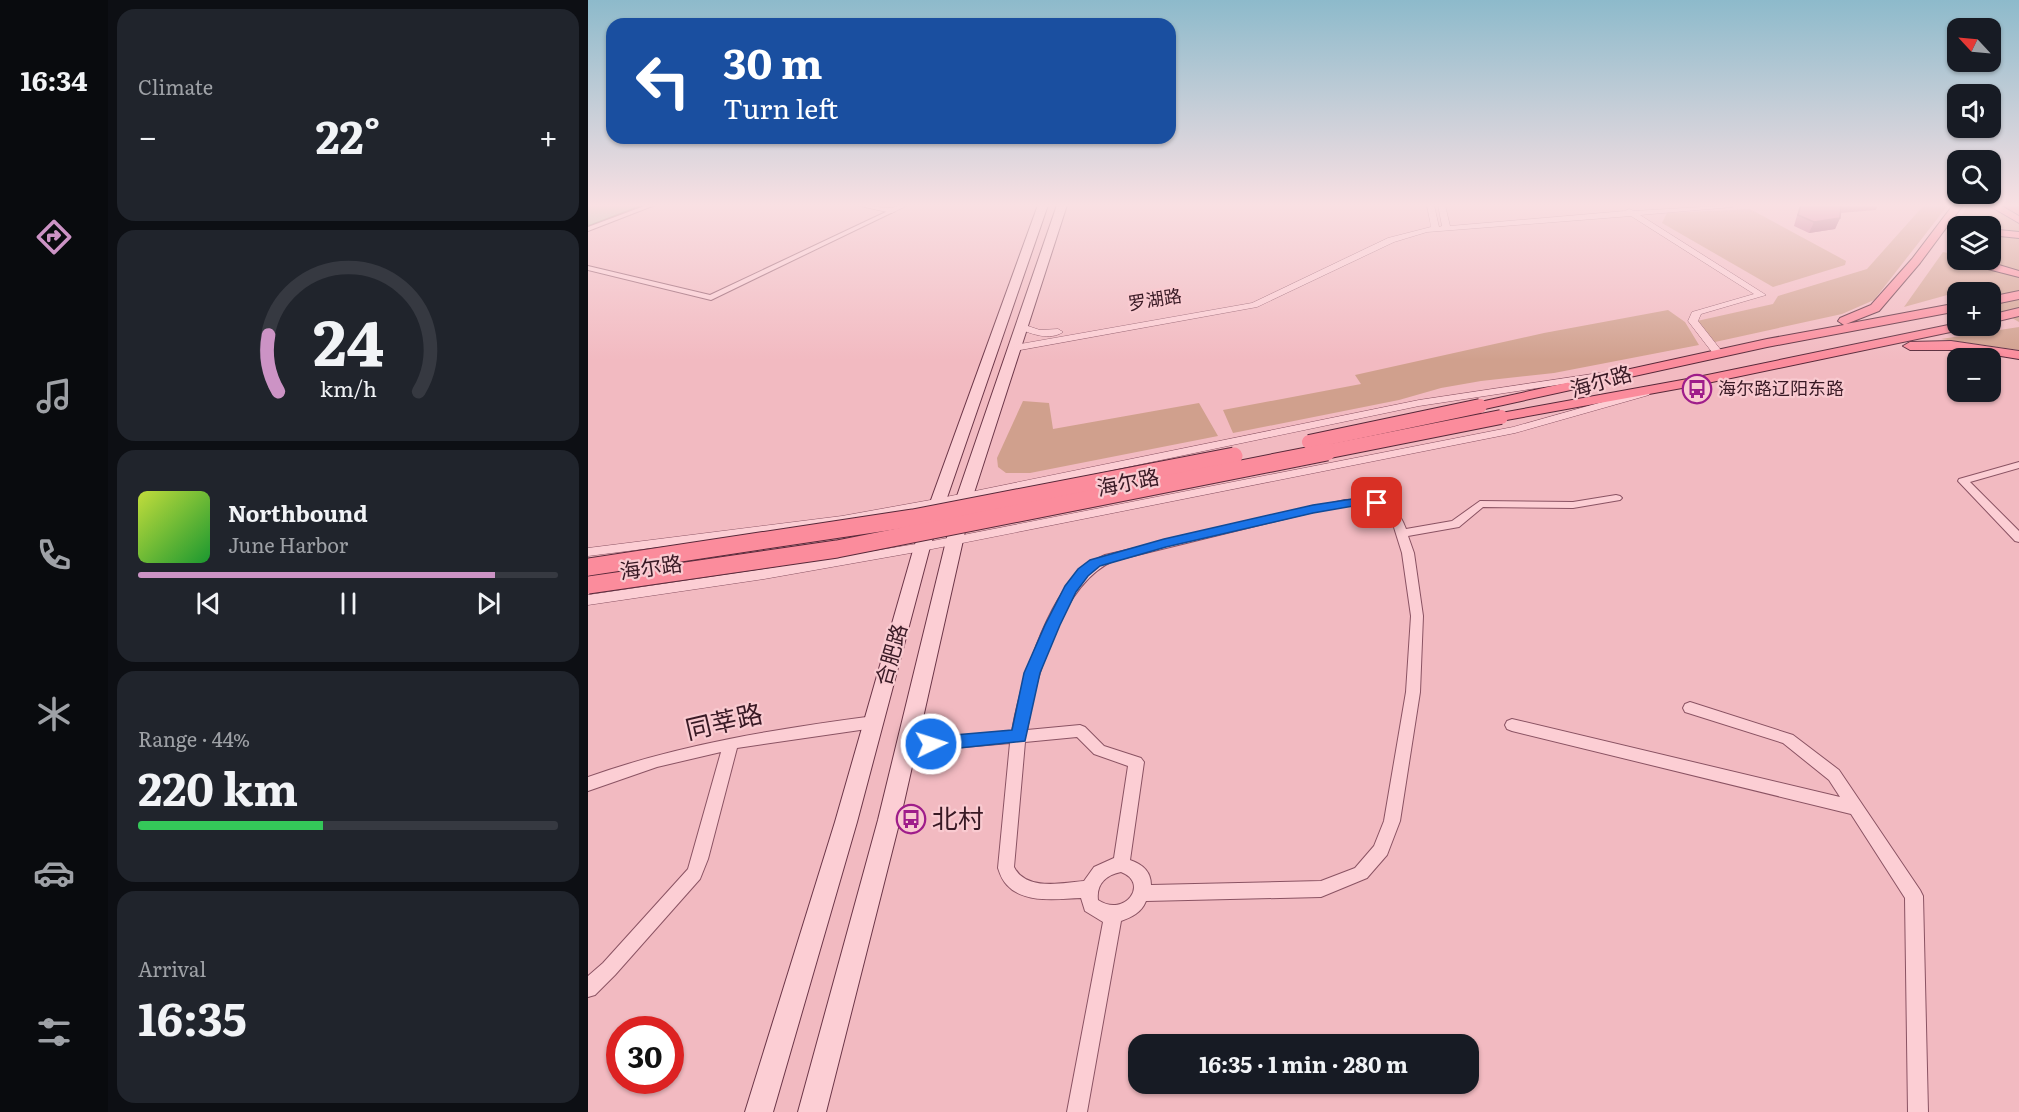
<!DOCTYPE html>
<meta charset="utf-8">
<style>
body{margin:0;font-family:Literata,"Noto Sans SC",serif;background:#20242c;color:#f1f3f6;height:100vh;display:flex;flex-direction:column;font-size:22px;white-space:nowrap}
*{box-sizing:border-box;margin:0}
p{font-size:20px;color:#9ea1a6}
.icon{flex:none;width:33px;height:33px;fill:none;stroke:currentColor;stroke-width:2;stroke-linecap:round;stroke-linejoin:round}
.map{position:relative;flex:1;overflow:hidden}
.details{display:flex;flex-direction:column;gap:9px;padding:9px;background:#0d0f14;width:480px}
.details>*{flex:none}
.top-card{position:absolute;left:18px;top:18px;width:570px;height:126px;border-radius:18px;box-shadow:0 2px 4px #0004;background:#1a4fa0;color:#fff;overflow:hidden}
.needle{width:39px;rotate:296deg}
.fabs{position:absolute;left:1359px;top:18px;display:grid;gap:12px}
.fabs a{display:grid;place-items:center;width:54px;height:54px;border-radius:12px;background:#171b24;box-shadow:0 2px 4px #0004;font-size:30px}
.speed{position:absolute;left:18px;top:1016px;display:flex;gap:12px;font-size:30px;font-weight:700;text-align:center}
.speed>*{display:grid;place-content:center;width:78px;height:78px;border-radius:50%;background:#171b24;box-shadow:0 2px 4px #0004;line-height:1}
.speed .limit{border:9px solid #d22;background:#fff;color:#111}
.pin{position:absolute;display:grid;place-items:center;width:51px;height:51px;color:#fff;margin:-26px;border-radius:12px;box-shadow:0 3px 9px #0006}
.me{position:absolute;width:66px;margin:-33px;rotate:86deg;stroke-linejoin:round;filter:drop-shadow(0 0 4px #0008)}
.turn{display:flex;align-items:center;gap:21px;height:126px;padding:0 18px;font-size:27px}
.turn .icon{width:78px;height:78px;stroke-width:2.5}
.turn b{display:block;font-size:42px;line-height:51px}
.big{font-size:45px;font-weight:700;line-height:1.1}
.details .widget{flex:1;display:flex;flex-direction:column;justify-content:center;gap:9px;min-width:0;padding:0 21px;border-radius:18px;background:#20242c}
.details .dial{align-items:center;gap:0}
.dial svg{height:156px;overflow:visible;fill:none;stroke:#363941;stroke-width:7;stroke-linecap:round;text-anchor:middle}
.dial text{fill:#f1f3f6;stroke:none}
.song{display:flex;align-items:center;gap:18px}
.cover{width:72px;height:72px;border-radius:9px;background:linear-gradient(135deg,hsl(70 70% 55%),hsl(130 70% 35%))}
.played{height:6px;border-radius:3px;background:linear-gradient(90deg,#cc93c5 85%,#363941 85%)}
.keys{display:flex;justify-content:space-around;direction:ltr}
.heat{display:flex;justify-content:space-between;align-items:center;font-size:33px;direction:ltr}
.charge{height:9px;border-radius:4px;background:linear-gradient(90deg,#34c759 44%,#363941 0)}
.trip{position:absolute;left:540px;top:1034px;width:351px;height:60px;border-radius:18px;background:#171b24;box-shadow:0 2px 4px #0004;font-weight:700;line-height:60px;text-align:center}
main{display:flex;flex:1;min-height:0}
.menu{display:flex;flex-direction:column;width:108px;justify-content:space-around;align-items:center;background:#090b0e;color:#9ea1a6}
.menu .icon{width:42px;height:42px}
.menu .selected{color:#cc93c5}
.menu b{font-size:27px;color:#f1f3f6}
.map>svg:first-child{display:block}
.green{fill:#d0a08d}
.water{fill:#a4c29f;stroke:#699066;stroke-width:1.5}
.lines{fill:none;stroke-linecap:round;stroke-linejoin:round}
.minor-casing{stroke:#8a5363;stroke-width:2}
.tertiary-casing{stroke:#8a5363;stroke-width:1}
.secondary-casing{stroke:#6c3648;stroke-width:2}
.primary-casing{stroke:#572839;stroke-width:2}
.trunk-casing{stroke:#572839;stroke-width:1}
.minor{fill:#fcced4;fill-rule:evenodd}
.tertiary{fill:#fcced4;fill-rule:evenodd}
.secondary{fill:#fcced4;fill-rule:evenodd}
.primary{fill:#fb8c9c;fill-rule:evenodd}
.trunk{fill:#f46686;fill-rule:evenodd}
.primary-bridge-far1-casing{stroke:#572839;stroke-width:16;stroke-linecap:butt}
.primary-bridge-casing{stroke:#572839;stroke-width:19;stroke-linecap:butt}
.primary-bridge-far1{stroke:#fb8c9c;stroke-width:14}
.primary-bridge{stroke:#fb8c9c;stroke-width:17}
.wall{fill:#b65d82}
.shaded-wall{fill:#944c6a}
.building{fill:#d46c97;stroke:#944c6a;stroke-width:1.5}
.route{fill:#1a73e8;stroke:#114b97;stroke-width:1.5}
.labels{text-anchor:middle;stroke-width:4.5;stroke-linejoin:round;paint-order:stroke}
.far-street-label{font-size:18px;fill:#381924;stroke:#f9cad0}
.far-poi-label{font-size:18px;fill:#381924;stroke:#f9cad0;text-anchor:start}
.street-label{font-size:21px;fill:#381924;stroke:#f9cad0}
.near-street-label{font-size:26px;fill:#381924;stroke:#f9cad0}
.near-poi-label{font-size:26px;fill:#381924;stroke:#f9cad0;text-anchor:start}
</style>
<main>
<nav class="menu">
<b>16:34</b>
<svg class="icon selected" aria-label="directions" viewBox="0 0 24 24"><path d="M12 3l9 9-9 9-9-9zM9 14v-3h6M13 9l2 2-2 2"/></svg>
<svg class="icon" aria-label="music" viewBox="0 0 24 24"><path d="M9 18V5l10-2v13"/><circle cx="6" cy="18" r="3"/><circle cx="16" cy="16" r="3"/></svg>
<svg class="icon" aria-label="phone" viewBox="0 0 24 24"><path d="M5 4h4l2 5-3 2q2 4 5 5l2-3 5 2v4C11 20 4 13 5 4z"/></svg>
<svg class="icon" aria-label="climate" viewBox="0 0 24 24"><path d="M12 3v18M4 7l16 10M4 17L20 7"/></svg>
<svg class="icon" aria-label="car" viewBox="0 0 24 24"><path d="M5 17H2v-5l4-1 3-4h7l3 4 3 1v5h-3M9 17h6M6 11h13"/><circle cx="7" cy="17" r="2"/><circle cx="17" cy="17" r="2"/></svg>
<svg class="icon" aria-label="filters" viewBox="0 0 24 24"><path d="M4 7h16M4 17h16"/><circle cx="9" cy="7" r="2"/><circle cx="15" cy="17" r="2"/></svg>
</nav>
<section class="details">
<div class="widget"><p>Climate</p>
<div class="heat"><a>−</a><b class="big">22°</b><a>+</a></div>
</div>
<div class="widget dial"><svg viewBox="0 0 100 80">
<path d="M14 69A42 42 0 1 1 86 69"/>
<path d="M14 69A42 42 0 0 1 9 40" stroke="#cc93c5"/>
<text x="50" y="56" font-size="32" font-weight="700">24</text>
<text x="50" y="72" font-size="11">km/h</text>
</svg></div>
<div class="widget">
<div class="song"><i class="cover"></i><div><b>Northbound</b><p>June Harbor</p></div></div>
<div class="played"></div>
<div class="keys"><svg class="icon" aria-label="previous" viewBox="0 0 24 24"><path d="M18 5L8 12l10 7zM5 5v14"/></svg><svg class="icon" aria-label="pause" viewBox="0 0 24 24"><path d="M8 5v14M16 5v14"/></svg><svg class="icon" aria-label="next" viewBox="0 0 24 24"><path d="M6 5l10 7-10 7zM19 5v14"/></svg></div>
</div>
<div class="widget"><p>Range · 44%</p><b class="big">220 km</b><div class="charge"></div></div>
<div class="widget"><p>Arrival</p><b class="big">16:35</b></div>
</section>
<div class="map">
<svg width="1431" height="1112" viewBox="0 0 1431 1112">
<rect width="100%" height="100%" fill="#f2bac1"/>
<g class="green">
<path d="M1336,205h24l-74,95 -32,14 -127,28 -18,-21 76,-17 5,-8 89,-27z"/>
<path d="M1380,205h18l33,19v8l-29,-6h-32l-1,4 -4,1z"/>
<path d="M1162,209l96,52 -1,4 -72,22 -111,-64 5,-10z"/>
<path d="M1403,234l28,4v84l-28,-16 -1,-14h-32l-54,15 39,-55 14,3 1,5 30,2 -2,-2h4z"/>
<path d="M1080,310l17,12 14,23 -145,28 -73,8 -40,7 -42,12 -166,33 -10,-23 138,-26 -6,-9 189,-42z"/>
<path d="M1431,327v23l-78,-11z"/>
<path d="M435,401l26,2 4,26 146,-26 19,33 -188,37h-24l-8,-6 -1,-9z"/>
</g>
<path class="water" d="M0,205h55l-55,21z"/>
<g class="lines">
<g class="minor-casing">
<g id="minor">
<path d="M59,205h8l-67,26v-4z"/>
<path d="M302,210l5,1 -184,89 -123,-30v-4l122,29z"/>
<path d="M1431,462v6l-49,14 49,49v11l-4,-1 -57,-60 1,-2z"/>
<path d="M1028,495l4,1 2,2 -2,2 -47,8 -90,-1 -24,20 -51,9 6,17 9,63 -3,76 -20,129 -13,34 -20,23 -46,19 -175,4c-5,12 -14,16 -25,20l-34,191h-20l36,-190 -18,-11 -4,-13c-23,1 -57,6 -74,-13 -5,-5 -7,-11 -9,-17l12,-125 -103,9 -5,-2 -2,-4 2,-4 110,-11c8,-46 34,-129 69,-161 7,-7 15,-11 24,-15l240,-55c28,-2 50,-2 61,29l46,-8 28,-20 93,1zM782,505l10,3 12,13 10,32 9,63 -5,76 -22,129 -10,25 -19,22 -34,13 -170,4c0,-14 -9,-21 -21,-25l14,-98 -3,-4 -37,-12 -19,-19 -5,-2 -53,5c8,-52 34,-146 86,-169l200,-49 32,-6zM489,737l17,17 34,12 -14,92 -20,9 -10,14c-22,2 -58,10 -70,-14l11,-125zM533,872c29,11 4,46 -23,28 -2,-16 8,-25 23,-28z"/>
<path d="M1102,702l103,33 46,35 81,120 3,6 5,216h-20l-3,-214 -54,-84 -339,-83 -5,-2 -2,-4 2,-4 5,-2 328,78 -11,-17 -46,-37 -98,-31 -2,-4 2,-4z"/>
<path d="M286,716l5,2 2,4 -2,4 -5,2 -137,20 -29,111 -8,20 -85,96 -20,20 -7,2v-21l15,-13 85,-94 33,-117 -64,15 -69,24v-14c93,-33 188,-48 286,-61z"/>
</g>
</g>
<g class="tertiary-casing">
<g id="tertiary">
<path d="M267,205c12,-1 23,3 34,3 7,0 12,-4 19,-3l-16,8z"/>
<path d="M839,205h7l5,22 3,-1 -4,-21h7l5,21 175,-15 4,-2 5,2 101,-6 -3,2 -92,8 126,80 -65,19 -3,7 26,33 -1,2h-8l-27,-35 4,-9 62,-18 -123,-78 -204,16 -33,10 -137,65 -242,44 -5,-3 5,-3 237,-42 136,-65 43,-11z"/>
<path d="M434,324l18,6 18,-1 5,3c-13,9 -31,2 -44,-3v-4z"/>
<path d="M1025,371l5,3 -1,2 -198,30 -483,101 -94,17 -254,32v-8l254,-32 94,-17 483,-99z"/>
<path d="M1057,390l5,3 -1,2 -134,38 -593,118 -158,28 -176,26v-10l176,-26 158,-26 591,-116z"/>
</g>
</g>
<g class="secondary-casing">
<g id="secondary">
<path d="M450,205h10l-118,342 -73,275 -84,290h-28l90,-290 79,-275z"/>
<path d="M469,205h10l-94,291 -73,324 -74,292h-28l80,-292 79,-324z"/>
</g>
</g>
<g class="primary-casing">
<g id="primary">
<path d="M1365,205h10l-43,58 -41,48 -33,13 112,-21v8l-191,36 -287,63 -7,-4 7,-4 287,-63 77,-14 -6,-4 2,-3 31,-13 41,-46z"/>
<path d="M1400,205h12l19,11v7z"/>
<path d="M1402,229l29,3v6l-29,-3z"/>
<path d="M1370,234v17l-9,-7 5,-9z"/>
<path d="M1380,260h14l37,11v6l-39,-10z"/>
<path d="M1431,291v8l-29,6v-8z"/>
<path d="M1431,308v8l-29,7v-8z"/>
<path d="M1370,323v3h8l-6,4 -267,56 -192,35 -7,-4 7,-4 192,-35z"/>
<path d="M1363,341l68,10v8l-55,-9h-54l-7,-4 7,-4z"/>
</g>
</g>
<g class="trunk-casing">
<path id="trunk" d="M1414,205h12l5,2v8z"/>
</g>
<use href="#minor" class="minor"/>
<use href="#tertiary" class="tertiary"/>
<use href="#secondary" class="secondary"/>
<use href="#primary" class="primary"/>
<use href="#trunk" class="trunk"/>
<g class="primary-bridge-far1-casing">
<g id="primary-bridge-far1">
<path d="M721,442l171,-36"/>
<path d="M732,453l181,-36"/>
</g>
</g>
<g class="primary-bridge-casing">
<g id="primary-bridge">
<path d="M0,567l325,-49 321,-62"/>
<path d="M0,585l249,-36 490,-97"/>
</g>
</g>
<use href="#primary-bridge-far1" class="primary-bridge-far1"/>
<use href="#primary-bridge" class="primary-bridge"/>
</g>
<path class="wall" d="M1212,205h78l-2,5 -36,3v5l-5,11 -26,4 -15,-7z"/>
<path class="shaded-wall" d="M1252,218l-5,11 -26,4 5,-11z"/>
<path class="building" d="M1213,205h40l-1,13 -26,4 -16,-7z"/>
<linearGradient id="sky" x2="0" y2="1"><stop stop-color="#8dbacb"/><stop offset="0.57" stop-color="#f9e0e3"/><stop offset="1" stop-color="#f9e0e3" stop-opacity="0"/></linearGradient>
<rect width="1431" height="360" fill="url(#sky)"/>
<path class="route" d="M771,498l18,2 6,3 -6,4 -18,-2 -46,8 -147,34 -66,19 -12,10 -12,16 -16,33 -20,48 -15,68 -94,10 -6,-2 -3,-5 3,-5 6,-2 81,-7 12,-57 21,-48 20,-39 13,-17 12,-9 74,-21 149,-34z"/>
<defs>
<g id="bus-ring" transform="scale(1.5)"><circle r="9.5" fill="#f9cad0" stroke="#9f1d8a" stroke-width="1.5"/><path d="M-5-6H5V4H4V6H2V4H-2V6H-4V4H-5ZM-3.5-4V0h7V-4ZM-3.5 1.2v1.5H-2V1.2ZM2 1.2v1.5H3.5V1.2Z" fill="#9f1d8a"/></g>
</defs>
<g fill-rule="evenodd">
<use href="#bus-ring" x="1109" y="389"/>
<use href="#bus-ring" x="323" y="819"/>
</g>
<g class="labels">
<g class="far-street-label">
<text transform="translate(567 300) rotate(-9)" y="6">罗湖路</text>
</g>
<g class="far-poi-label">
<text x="1130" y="395">海尔路辽阳东路</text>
</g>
<g class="street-label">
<text transform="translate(1013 382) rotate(-16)" y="7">海尔路</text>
<text transform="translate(540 483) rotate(-11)" y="7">海尔路</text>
<text transform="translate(63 568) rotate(-8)" y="7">海尔路</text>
<text transform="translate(304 655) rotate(-74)" y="7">合肥路</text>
</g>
<g class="near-street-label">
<text transform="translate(136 722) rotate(-13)" y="9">同莘路</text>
</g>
<g class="near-poi-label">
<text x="344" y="828">北村</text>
</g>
</g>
</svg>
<div class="fabs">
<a><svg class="needle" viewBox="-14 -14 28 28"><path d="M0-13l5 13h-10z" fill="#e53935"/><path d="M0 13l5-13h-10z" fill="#9ea1a6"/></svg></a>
<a><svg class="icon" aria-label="sound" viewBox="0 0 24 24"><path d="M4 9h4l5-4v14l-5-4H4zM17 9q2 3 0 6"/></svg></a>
<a><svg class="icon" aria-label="search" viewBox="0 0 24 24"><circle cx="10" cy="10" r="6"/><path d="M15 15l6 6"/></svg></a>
<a><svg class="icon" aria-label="layers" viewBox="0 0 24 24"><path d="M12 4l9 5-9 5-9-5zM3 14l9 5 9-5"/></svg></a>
<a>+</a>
<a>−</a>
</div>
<div class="speed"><div class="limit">30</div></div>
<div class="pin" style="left:789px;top:503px;background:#d93025"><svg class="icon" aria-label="arrive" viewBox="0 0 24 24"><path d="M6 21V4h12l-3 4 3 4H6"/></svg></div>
<svg class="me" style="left:343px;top:744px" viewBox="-20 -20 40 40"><circle r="17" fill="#1a73e8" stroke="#fff" stroke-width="3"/><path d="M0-11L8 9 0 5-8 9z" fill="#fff"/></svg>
<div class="trip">16:35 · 1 min · 280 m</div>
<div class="top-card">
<div class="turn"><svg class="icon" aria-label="left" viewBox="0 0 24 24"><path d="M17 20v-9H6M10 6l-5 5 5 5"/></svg><div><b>30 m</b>Turn left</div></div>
</div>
</div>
</main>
